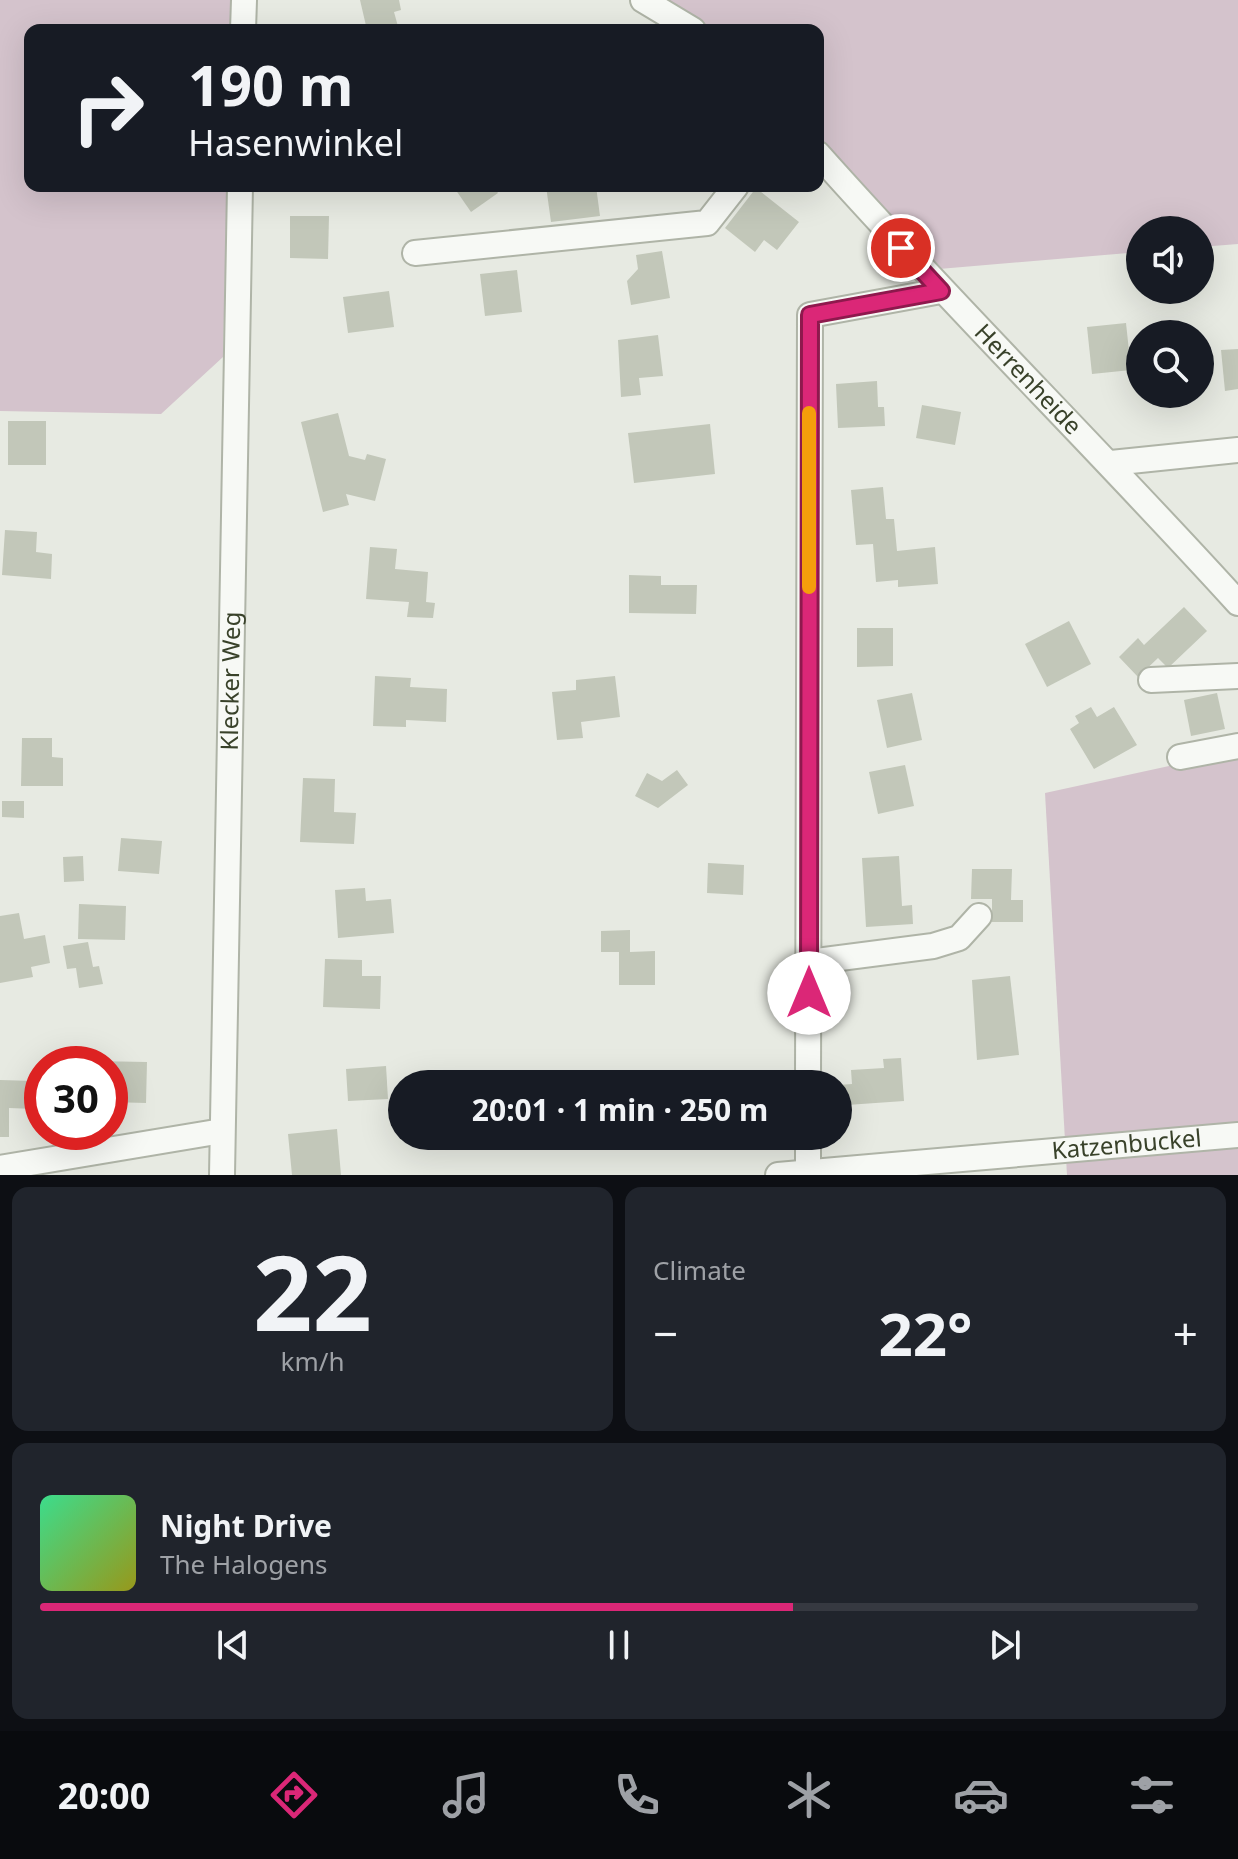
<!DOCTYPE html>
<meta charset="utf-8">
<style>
body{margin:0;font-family:"Noto Sans",sans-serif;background:#20242c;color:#f1f3f6;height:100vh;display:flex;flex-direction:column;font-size:30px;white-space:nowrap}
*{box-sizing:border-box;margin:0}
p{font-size:26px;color:#9ea1a6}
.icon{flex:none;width:44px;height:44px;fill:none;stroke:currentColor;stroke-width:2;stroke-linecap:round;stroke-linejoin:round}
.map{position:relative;height:1175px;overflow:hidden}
.panel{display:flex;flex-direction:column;gap:12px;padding:12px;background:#0d0f14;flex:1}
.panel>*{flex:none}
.hud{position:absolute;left:24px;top:24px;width:800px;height:168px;border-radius:16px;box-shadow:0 8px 32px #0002;background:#171b24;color:#f1f3f6;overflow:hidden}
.controls{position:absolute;left:1126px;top:216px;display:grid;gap:16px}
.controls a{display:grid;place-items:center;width:88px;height:88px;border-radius:50%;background:#171b24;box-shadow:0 8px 32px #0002;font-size:40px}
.speed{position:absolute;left:24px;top:1046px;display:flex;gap:16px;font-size:40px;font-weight:700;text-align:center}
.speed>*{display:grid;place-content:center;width:104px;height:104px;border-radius:50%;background:#171b24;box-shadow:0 8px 32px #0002;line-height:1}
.speed .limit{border:12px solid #d22;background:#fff;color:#111}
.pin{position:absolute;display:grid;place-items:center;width:68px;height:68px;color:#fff;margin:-34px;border:4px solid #fff;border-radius:50%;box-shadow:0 2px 8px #0007}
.me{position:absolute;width:88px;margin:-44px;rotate:0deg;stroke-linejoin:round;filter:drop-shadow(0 0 6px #0008)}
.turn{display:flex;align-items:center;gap:28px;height:168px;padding:0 32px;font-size:36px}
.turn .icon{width:104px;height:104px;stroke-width:2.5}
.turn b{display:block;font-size:56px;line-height:68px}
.big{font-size:60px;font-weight:700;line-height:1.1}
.panel .widget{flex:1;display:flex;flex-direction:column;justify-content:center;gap:12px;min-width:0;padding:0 28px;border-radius:16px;background:#20242c}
.panel .dial{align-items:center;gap:0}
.dial b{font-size:104px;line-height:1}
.song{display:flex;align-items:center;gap:24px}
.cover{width:96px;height:96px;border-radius:12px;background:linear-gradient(135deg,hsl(150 70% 55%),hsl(60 70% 35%))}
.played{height:8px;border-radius:4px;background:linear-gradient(90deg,#db2777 65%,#363941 65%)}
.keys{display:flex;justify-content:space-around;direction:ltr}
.heat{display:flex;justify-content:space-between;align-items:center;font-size:44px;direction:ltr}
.panel .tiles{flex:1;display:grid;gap:12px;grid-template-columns:1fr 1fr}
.widget:last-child{grid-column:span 2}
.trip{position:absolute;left:388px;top:1070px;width:464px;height:80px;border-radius:40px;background:#171b24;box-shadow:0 8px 32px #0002;font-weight:700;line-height:80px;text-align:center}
.tabs{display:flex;height:128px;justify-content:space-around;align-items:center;background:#090b0e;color:#9ea1a6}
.tabs .icon{width:56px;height:56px}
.tabs .selected{color:#db2777}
.tabs b{font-size:36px;color:#f1f3f6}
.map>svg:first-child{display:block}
.green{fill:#d4c3cc}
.building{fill:#c2c7b9}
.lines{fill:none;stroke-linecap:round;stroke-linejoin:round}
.minor-casing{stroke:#afb4a7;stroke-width:28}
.minor{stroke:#f7f9f5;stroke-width:24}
.route-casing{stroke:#8e194d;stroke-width:20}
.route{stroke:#db2777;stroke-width:14}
.slow{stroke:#f59e0b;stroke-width:14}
.labels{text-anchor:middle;stroke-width:8;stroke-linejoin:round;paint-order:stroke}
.street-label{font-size:24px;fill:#39422a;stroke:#f6f8f2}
</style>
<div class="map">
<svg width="1238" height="1175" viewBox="0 0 1238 1175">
<rect width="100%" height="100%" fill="#e7eae2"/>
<g class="green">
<path d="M0,0h230v30h-200v156h197l-4,171 -62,57 -161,-3z"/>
<path d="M664,0h574v244l-38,3v-17h-60v22l-201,17 -121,-134v-105h-109z"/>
<path d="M1238,751v424h-171l-22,-382z"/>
</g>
<g class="building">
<path d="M360,0h39l2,10 -7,2 5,18h-32z"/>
<path d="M453,186h40l5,7 -27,19z"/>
<path d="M546,186h50l4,30 -49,6z"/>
<path d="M756,188l43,34 -22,28 -13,-10 -9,12 -30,-24z"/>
<path d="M290,216h39l-1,43 -38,-1z"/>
<path d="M662,251l8,47 -39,7 -4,-24 11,-12 -2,-14z"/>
<path d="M517,270l5,42 -37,4 -5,-42z"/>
<path d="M389,291l5,36 -46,6 -5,-36z"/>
<path d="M1126,323l5,47 -39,4 -5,-47z"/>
<path d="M658,335l5,41 -24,2 2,17 -20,2 -3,-57z"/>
<path d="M1238,349v40l-13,2 -4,-41z"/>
<path d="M877,381l1,26h6l1,19 -47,2 -2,-44z"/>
<path d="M922,405l39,7 -6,33 -39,-7z"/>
<path d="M338,413l11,43 16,4 2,-6 19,5 -11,42 -29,-7 3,11 -26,7 -22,-90z"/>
<rect x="8" y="421" width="38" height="44"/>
<path d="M710,424l5,50 -81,9 -6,-50z"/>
<path d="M883,487l3,32h8l3,32 38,-4 3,37 -40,3v-7l-22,2 -3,-38 -17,1 -5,-55z"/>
<path d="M5,530l32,2 -1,20 16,2 -1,25 -49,-4z"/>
<path d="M370,547l27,2 -2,20 33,3 -2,30 9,1 -2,15 -26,-1 2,-15 -43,-3z"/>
<path d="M629,575l32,1v9h36l-1,29 -67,-1z"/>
<path d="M1184,607l23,24 -39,37 -10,-10 -20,19 -19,-20 19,-19 6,7z"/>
<path d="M1069,621l22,43 -44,23 -22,-43z"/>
<path d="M857,628h36v38l-36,1z"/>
<path d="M375,676l36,2 -1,9 37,2 -1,33 -40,-2v7l-33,-1z"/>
<path d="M615,676l5,41 -39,5 2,16 -26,2 -5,-48 24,-2v-10z"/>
<path d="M912,693l10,47 -35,8 -10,-48z"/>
<path d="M1217,693l8,36 -34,7 -7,-36z"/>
<path d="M1091,707l6,10 17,-10 23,38 -43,24 -24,-40 9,-6 -4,-7z"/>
<path d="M22,738h30v19l11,1v28h-42z"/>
<path d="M905,765l9,41 -36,8 -9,-42z"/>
<path d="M677,770l11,15 -30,23 -23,-12 12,-23 15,8z"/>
<path d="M303,778l32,1 -1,33 22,1 -2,31 -54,-2z"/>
<path d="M2,801h22v17l-22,-1z"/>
<path d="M121,838l41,3 -3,33 -41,-3z"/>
<path d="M83,856l1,25 -20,1 -1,-25z"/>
<path d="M899,856l3,50 10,-1 1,19 -47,3 -4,-69z"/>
<path d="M708,863l36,2 -1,30 -36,-2z"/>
<path d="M972,869h40l-1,31h12v22h-31v-23h-21z"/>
<path d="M365,888l1,13 25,-2 3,34 -56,5 -3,-48z"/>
<path d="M79,904l47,2 -1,34 -47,-1z"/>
<path d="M19,913l5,26 21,-4 5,28 -19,4 2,10 -33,6v-67z"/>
<path d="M630,930v22l25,-1v34h-36v-33h-18v-21z"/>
<path d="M88,942l5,25 6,-1 4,18 -24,4 -3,-20 -9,1 -4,-23z"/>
<path d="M325,959l37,1v16h19l-1,33 -57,-2z"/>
<path d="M1010,976l9,79 -42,5 -5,-80z"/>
<path d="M901,1058l3,43 -57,4 1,6h-10v-26l14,-1 -1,-14 33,-2 -1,-9z"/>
<path d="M94,1061l53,1 -1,41 -36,-1v-38h-16z"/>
<path d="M386,1066l2,33 -40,2 -2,-32z"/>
<path d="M572,1078l1,6h-44v-2z"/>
<path d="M0,1080l35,1 -1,28 -25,-1v29h-9z"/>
<path d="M337,1129l4,46h-49l-4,-41z"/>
<path d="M621,1136h52v2l-51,7z"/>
</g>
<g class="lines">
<g class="minor-casing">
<g id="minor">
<path d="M643,0l50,30"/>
<path d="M243,30l1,-30"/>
<path id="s1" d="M818,154c136,153 282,297 420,449"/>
<path d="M415,253l292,-30 29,-37"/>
<path d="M1111,463l127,-13"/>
<path d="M1151,680l87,-4"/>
<path d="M1180,757l58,-11"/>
<path d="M809,962l124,-16 26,-8 20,-22"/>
<path d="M808,1084l2,-769 131,-24"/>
<path d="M0,1168l222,-37"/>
<path d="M808,1172v-36"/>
<path id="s2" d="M222,1175l18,-989"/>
<path id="s3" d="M778,1175l460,-40"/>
</g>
</g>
<use href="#minor" class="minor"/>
</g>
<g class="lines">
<g class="route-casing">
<path id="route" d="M809,993l1,-678 131,-24 -40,-43"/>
</g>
<use href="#route" class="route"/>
<path class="slow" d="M809,587v-174"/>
</g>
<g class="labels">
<g class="street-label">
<text dy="8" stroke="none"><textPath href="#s1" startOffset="308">Herrenheide</textPath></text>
<text dy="8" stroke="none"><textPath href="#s2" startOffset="494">Klecker Weg</textPath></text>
<text dy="8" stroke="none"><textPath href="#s3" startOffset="350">Katzenbuckel</textPath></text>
</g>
</g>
</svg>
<div class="controls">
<a><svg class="icon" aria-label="sound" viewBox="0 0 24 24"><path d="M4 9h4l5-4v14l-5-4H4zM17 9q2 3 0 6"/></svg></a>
<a><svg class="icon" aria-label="search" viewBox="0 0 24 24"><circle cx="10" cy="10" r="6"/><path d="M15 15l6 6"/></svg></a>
</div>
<div class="speed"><div class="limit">30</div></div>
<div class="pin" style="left:901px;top:248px;background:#d93025"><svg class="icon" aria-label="arrive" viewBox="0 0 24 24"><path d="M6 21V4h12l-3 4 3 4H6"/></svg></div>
<svg class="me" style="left:809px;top:993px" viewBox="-20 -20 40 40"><circle r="19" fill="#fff"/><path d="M0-13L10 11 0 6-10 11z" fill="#db2777"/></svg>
<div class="trip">20:01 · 1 min · 250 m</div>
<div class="hud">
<div class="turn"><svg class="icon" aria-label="right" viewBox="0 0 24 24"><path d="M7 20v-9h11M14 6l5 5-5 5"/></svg><div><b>190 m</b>Hasenwinkel</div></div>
</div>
</div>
<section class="panel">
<div class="tiles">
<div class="widget dial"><b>22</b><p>km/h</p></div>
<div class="widget"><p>Climate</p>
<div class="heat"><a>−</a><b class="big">22°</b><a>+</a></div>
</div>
<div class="widget">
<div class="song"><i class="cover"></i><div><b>Night Drive</b><p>The Halogens</p></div></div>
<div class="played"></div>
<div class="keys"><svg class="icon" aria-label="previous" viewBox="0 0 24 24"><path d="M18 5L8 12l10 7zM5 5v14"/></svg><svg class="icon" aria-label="pause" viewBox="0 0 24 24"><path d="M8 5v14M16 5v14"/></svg><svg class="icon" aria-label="next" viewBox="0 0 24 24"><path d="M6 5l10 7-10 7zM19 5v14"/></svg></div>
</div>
</div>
</section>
<nav class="tabs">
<b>20:00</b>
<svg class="icon selected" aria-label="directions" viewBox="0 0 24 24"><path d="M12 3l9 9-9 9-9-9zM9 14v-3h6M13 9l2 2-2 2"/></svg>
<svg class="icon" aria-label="music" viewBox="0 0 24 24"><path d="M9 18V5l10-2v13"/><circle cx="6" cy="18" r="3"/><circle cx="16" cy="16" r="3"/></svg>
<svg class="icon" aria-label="phone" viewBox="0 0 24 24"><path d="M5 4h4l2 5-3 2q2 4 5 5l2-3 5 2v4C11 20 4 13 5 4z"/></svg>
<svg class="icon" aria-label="climate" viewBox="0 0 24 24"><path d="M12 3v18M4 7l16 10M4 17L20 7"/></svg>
<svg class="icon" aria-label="car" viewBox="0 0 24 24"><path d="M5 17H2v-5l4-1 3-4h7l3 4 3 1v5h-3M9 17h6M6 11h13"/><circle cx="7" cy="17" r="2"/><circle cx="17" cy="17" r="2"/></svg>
<svg class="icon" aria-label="filters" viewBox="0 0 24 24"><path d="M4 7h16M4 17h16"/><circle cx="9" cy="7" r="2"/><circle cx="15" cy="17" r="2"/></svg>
</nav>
